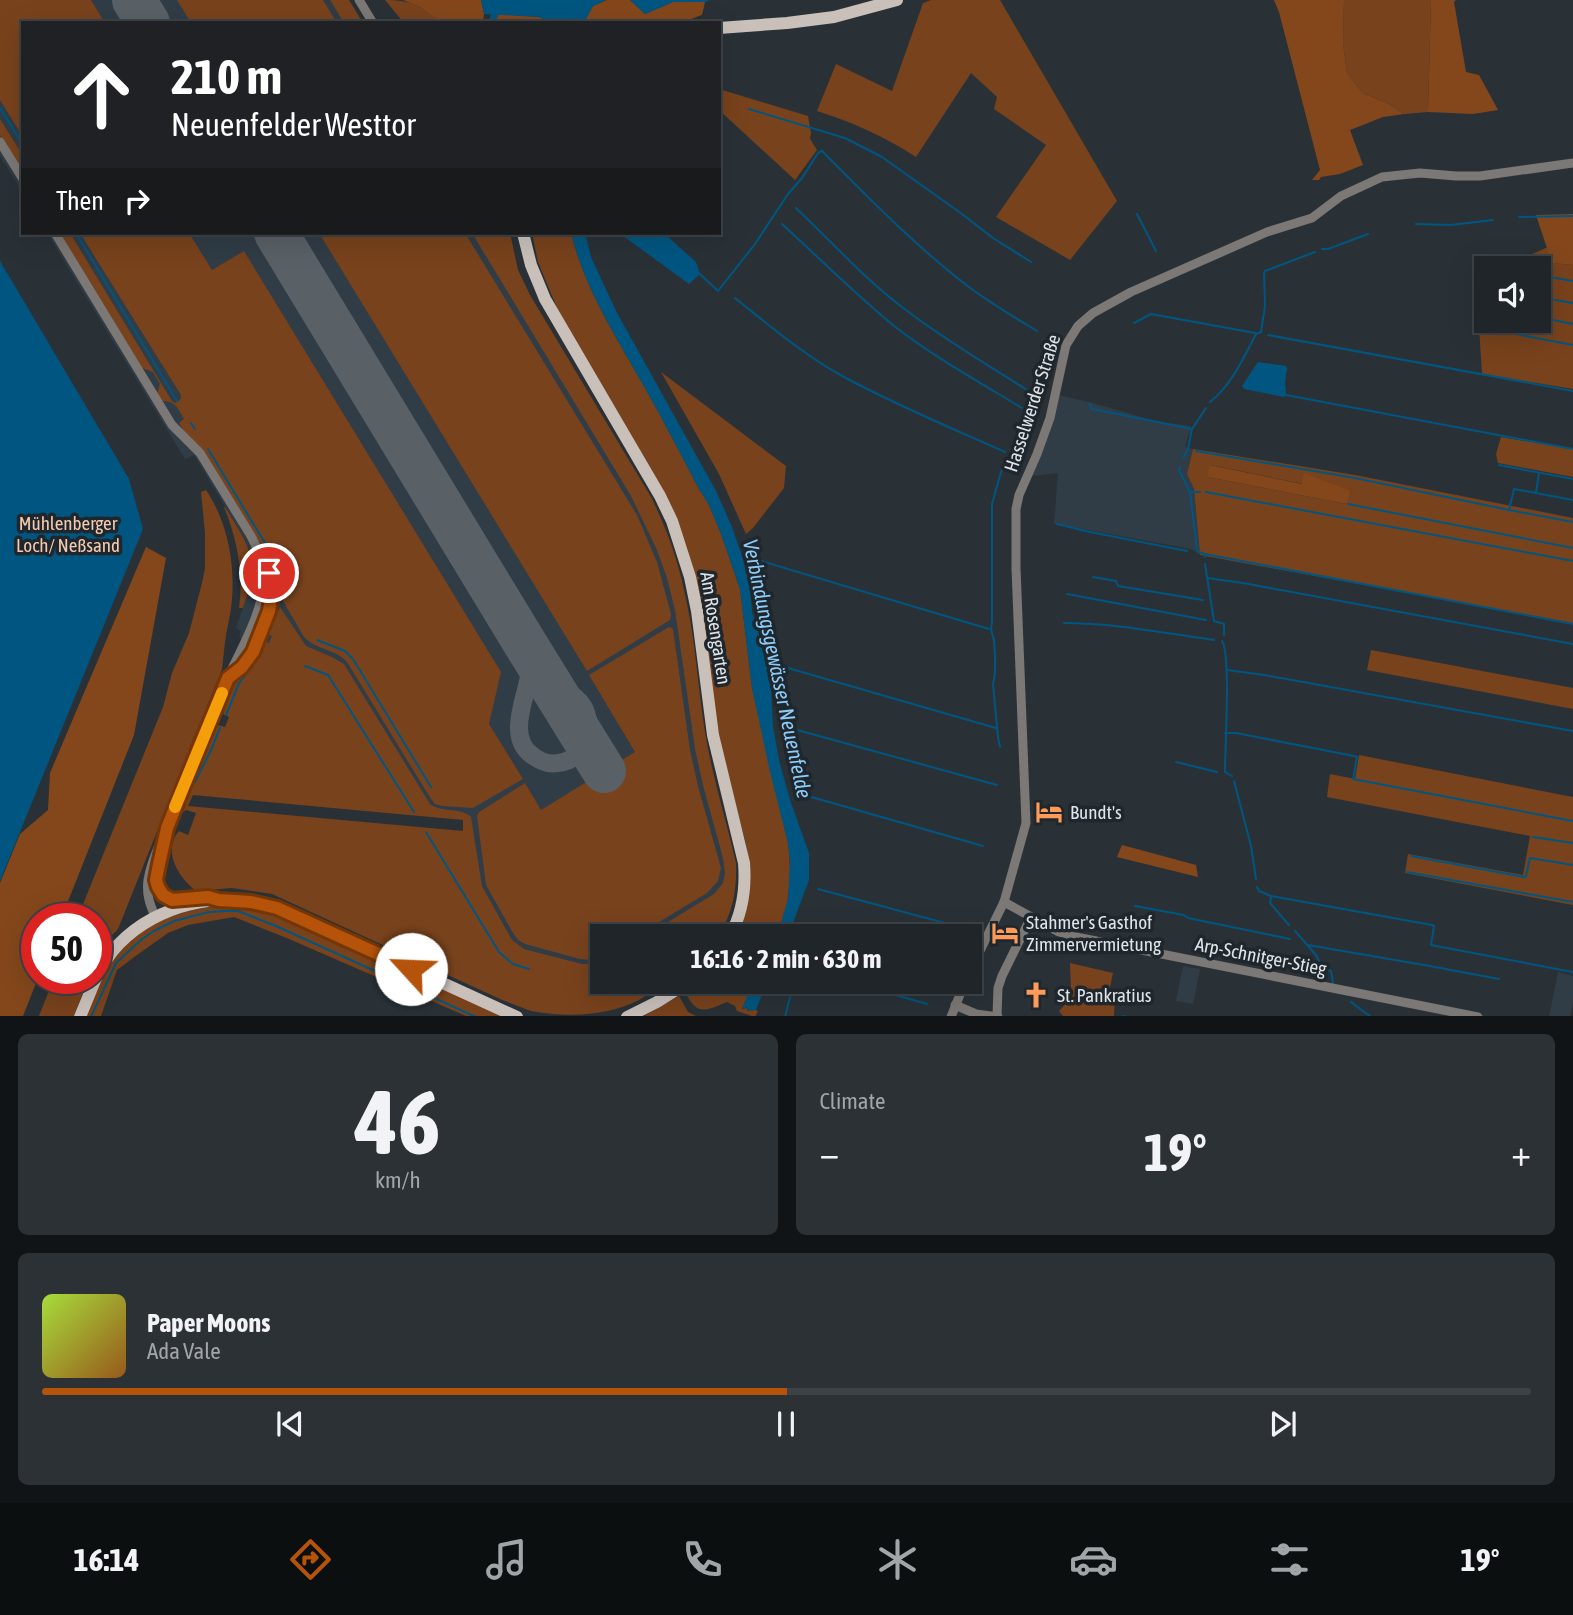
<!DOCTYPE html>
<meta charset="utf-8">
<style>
body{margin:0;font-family:"Asap Condensed",sans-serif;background:#2c3135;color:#f1f3f6;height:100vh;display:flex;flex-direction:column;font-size:26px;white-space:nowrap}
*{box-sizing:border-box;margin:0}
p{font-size:23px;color:#a1a5a8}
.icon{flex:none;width:38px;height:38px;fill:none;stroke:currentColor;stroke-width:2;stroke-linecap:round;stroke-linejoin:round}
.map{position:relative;height:1016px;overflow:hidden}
.panel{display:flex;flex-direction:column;gap:18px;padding:18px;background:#111417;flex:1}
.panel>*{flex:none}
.banner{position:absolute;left:21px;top:21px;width:700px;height:214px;border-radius:0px;box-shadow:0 7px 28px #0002,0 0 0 2px #3c4246;background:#202124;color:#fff;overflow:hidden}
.tools{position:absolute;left:1474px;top:256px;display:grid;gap:14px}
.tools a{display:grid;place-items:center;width:77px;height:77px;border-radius:0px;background:#1f2529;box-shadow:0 7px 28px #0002,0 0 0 2px #3c4246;font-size:35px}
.speed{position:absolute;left:21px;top:903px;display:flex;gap:14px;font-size:35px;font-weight:700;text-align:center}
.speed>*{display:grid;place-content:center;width:91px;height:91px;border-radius:50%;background:#1f2529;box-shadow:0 7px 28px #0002,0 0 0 2px #3c4246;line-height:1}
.speed .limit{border:10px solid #d22;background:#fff;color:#111}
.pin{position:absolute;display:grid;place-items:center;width:60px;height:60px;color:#fff;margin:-30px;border:4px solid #fff;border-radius:50%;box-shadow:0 2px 7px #0007}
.me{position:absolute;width:77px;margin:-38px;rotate:295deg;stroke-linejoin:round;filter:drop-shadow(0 0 5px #0008)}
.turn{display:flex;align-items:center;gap:24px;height:147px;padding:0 35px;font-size:32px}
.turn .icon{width:91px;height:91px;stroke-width:2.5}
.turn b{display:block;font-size:49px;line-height:60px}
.then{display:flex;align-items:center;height:66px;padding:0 35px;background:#0003;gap:14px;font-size:26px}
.big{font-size:52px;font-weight:700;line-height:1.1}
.panel .widget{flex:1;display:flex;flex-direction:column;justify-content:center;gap:10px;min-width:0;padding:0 24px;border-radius:10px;background:#2c3135}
.panel .dial{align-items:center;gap:0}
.dial b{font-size:91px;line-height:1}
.song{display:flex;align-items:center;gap:21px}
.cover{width:84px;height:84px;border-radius:10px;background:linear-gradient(135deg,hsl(80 70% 55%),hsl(30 70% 35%))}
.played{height:7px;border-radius:4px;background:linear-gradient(90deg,#b45309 50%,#3c4246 50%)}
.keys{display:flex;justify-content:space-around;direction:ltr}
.heat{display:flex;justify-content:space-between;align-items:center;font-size:38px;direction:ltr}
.panel .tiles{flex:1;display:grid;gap:18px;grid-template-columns:1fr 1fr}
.widget:last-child{grid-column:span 2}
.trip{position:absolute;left:590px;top:924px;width:392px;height:70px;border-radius:0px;background:#1f2529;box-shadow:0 7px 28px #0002,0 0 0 2px #3c4246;font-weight:700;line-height:70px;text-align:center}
.tabs{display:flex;height:112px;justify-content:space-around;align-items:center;background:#0c0f10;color:#a1a5a8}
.tabs .icon{width:49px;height:49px}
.tabs .active{color:#b45309}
.tabs b{font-size:32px;color:#f1f3f6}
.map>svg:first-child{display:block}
.built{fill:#303c46}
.green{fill:#78421c;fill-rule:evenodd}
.forest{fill:#84471b}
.water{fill:#005681}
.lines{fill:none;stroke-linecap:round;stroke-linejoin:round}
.stream{stroke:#005681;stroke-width:2}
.canal{stroke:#005681;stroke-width:7}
.taxiway{stroke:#596066;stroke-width:18}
.runway{stroke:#596066;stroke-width:44}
.minor{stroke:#7c7875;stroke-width:9}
.major{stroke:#c9c0ba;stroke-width:12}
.route-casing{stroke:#753606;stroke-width:18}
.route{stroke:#b45309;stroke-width:12}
.slow{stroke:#f59e0b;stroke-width:12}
.labels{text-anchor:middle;stroke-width:7;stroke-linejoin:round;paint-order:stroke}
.street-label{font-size:19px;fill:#dfe4e8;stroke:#1f272d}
.park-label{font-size:19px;fill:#f6caaf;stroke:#1f272d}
.poi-label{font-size:19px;fill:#dfe4e8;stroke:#1f272d;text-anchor:start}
.water-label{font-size:21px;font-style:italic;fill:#8bccfa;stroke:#1f272d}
</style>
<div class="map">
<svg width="1573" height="1017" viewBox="0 0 1573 1017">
<rect width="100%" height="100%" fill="#293137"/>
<g class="built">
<path d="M0,0h333l14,23h-324v170l-23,-37z"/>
<path d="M47,233h428l165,269 33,81 57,301 -78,52h-50v30l-4,2 -81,-17 -40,-60 -9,-73 -39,-5 -158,-162 -32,-13 2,-7 -5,-3 13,-38 3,-22 -2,-16 -7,-16 -49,-81 -9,4z"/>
<path d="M1059,395l34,8 62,18 36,5 -6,21 8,2 -6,24 7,16 6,66 -9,-6 -137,-25 4,-51 -26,3 17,-42z"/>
<path d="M1183,966l17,3 -7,35 -17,-3z"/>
<path d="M1558,972l15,4v26l-3,14 -21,1z"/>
</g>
<g class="green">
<path d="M0,0h91l14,23h-82v114l-23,-37z"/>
<path d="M177,0h146l14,23h-146z"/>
<path d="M330,0h19l14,23h-19z"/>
<path d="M385,0c27,0 36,6 57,23h-38z"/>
<path d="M931,0h69l117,201 -47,59 -74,-43 50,-72 -52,-36 3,-12 -26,-24 -55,84c-32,-21 -62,-34 -99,-46l19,-47 56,27 31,-88z"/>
<path d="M1344,0h87l-3,112 -24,2 -15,-10 -26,-11 -16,-20 -4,-30z"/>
<path d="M719,89l89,27 3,17 -1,6 7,11 -22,30 -76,-70z"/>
<path d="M0,119l23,37v16l-23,-37z"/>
<path d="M60,233h10l102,168 3,2 6,-4v-4l-101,-162h109l23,37 32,-19 257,421 -12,52 34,55 -50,29 -30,-2 -8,-2 -4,-5 -84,-137c-11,-13 -31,-12 -43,-25l-28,-48 -6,-26 -9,-18 -58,-95 -19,-19 -5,-8 5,-4c-5,-9 -9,-19 -22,-18l-5,-7 3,-10 -7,-12 -11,-4z"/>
<path d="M319,233h146l172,282 20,47 14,52 -1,6 -83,51z"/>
<path d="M472,233h38l8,37 12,25 121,202c17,34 29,69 36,107 9,42 11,85 18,128 7,44 21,87 31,131 1,28 -3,48 -17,73h-74l69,-42 9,-11 2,-9 -2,-16 -19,-69 -9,-40 -20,-139 -8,-32 -10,-28 -26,-54z"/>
<path d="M532,233h39c15,59 45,103 74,155 19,33 36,67 54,101l9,14 12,28 20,58 12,99 36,155c4,31 2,65 -11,93h-42l15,-70 -5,-26 -20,-70 -10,-57 -21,-139 -137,-266 -19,-46z"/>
<path d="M1548,247l5,16 20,2v124l-91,-15 -4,-63 8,-1v10h52v-52l-34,-1z"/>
<path d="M661,372l125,94 -2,22 -31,40 -7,6 -27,-60z"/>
<path d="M1501,437l72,12v28l-75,-14 -2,-9z"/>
<path d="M1193,449l162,26 218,43v105l-373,-68 -6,-66 -7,-15zM1211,465l92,19 48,7 -4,13 -140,-27z"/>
<path d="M206,490c21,31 29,72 26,109 -1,15 -5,28 -7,43 -1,9 -2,18 -3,27l-104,260 -17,18 -5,12v-40h-19l86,-212 9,-34 17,-40 13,-50 3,-15v-35l-4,-41z"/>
<path d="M224,507h1c26,42 35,52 18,101h-4c5,-35 -2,-69 -15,-101z"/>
<path d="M280,607l26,39 26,11 12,7 86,140c12,9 30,3 41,13l11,69 30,54 12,9 58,15h12l8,-3v21h64c-9,5 -18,13 -27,18 -33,17 -73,17 -108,11 -10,-4 -21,-8 -31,-12l-228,-105 -40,-6 -36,3c-18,-14 -34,-40 -17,-60l9,4 8,-22 -10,-3 -4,3 -5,9c6,-35 28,-65 41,-97l7,2 4,-10 -6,-3c4,-11 8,-23 14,-33 6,-11 14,-17 18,-29l3,1 5,-12 6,2 3,-7 -6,-2 3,-8h3zM193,795l270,25v11l-275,-25z"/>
<path d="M669,627l4,2 17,121 8,36 23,82 -3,13 -11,12 -71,43h-34v20c-7,4 -14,4 -22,3l-55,-15 -7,-4 -5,-7 -27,-48 -9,-69 2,-4 46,-29 16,27 94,-58 -46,-77z"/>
<path d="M1371,650l202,38v21l-206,-39z"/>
<path d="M1359,755l214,42v108l-168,-32 3,-19 115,21 7,-39 -203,-39 3,-23 25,5z"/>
<path d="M234,905l45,9 227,102h-40l-177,-77 -55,-22 -46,8 -20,8 -31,22 -20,15 -16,46 -16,1c9,-22 18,-45 33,-63 30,-36 71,-47 116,-49z"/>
<path d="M1070,963l43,10 -4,20 6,1 -1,22h-51l-4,-5c16,-14 11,-29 11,-48z"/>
<path d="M54,978h35l-15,38h-35z"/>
<path d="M699,982h55l-12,27 5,-1 1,3 6,-2 4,2 -3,6 -18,-6 -2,-5 -8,-4c-18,7 -30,15 -40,-7l13,-10z"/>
<path d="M679,996l9,16 8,4 -54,1z"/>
</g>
<g class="forest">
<path d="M403,0h78l3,14 -1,9h-41l-22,-16z"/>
<path d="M607,0h23l15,14 28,-12h32l-3,13 -22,8h-87l-8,-3 8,-14z"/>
<path d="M1274,0h70l-1,43 4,30 16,20 26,11 15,10 -21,3 -33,13 13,35 -23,9 -19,3 -2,3h-7l8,-10 -41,-158z"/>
<path d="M1431,0h25l-2,2 12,70 13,3 19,35 -25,4 -45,-2z"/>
<path d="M498,14l41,3 14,6h-58z"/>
<path d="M1573,214v51l-21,-2 -16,-48z"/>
<path d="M1210,465l92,19 2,-11 47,18 -4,13 -140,-27z"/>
<path d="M146,547l20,11 -32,177 -73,184h-24l1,59 -15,38h-23v-133l20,-49 28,-24 2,-37z"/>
<path d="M1122,845l74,20 2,12 -81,-20z"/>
</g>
<g class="water">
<path d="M481,0h125l-13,6 -9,17h-31l-14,-6 -55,-3z"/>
<path d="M630,0h80l-5,2h-32l-28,12z"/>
<path d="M571,233h14l6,24 25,54 100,180 16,36 11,32 7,29 2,24 14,39 4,20 3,55 6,34 11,40 19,53v27l-21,56h-11l11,-37 2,-37 -2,-19 -18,-71 -18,-84 -12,-99 -20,-58 -12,-28 -9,-14c-18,-34 -35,-68 -54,-101 -29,-52 -59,-96 -74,-155z"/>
<path d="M616,233h48l32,29 4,12 -11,10 -63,-46z"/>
<path d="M0,261l129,218 14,50 -143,352z"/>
<path d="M1258,362l28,4 1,3 -2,12 1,14 -2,2 -40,-8 -2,-3z"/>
<path d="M754,982h13l-11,28 -6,1 -4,-4 -3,3v-4z"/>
</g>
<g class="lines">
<g class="stream">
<path d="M0,108l23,37"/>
<path d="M749,109l96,29 37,19 80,57 31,24 38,24"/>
<path d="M796,208c37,35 72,75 114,105 37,28 78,52 117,77"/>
<path d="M1137,214l19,37"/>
<path d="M1519,217l54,-1"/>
<path d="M782,224c37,34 73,70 112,102 40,31 85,56 128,82"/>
<path d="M1416,224l35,1 42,-5"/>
<path d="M76,233l101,168"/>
<path d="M1322,249h6l40,-15"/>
<path d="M700,274l18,17 37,-47 33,-50 14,-16 16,-25 4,-2c47,47 93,95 147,136 21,16 45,30 68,44"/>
<path d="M1550,277l23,4"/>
<path d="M1538,297l35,6"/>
<path d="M735,298c35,28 70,58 109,79 52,28 107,51 161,75"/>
<path d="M1538,317l35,7"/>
<path d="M1134,323l17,-9 104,19"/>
<path d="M1494,330l79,15"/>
<path d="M1268,335l305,56"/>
<path d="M1286,395l287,54"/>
<path d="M1210,402c21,-16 34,-45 46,-68l5,-2 4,-26 -1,-32 1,-3 50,-19"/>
<path d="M1090,404l2,5 100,20"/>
<path d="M191,423l4,6"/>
<path d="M208,449l75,124"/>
<path d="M1196,451l159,27 154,32 5,-21 22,4 3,-20"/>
<path d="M1183,458l5,-9 4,-20 14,-21"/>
<path d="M1499,465l74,14"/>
<path d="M1180,467l-1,3 11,22 7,57 2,3 6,2v3"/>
<path d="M1190,492h10"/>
<path d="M1206,492l367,69"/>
<path d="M1536,493l37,7"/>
<path d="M1348,504l225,44"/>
<path d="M1509,510l64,12"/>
<path d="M1057,524l28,7 102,20"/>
<path d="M1205,554l368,70"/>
<path d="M758,560l231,69"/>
<path d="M1205,564l9,57 10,3v11"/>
<path d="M1093,577l23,4 2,5 85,14"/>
<path d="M1207,578l36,5 330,61"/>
<path d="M1067,594l139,26"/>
<path d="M1064,623c50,0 100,10 150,17"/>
<path d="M317,640l28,11 8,8 78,128"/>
<path d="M1222,641c9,13 3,108 3,131l7,4"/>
<path d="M305,666l23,9 86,137"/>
<path d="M781,666l215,62"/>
<path d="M1227,670l37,5 309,56"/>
<path d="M226,715l13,-32 16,-20"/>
<path d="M790,728l207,57"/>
<path d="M1225,733h11l118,23 3,1 -4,22 220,42"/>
<path d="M1000,747l-2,-10 -5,-53c4,-13 2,-31 1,-44 -2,-7 -4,-10 -2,-18v-118l9,-32 17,-31 6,-17"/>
<path d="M1176,762l41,10"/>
<path d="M1234,781l17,65 5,33"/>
<path d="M195,782l16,-32 9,-22"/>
<path d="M801,794l182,52"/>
<path d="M426,832l73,120 14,12 16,5"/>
<path d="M1533,837l40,6"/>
<path d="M1411,856l113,21 2,-1 4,-18 43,7"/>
<path d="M1407,872l166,30"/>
<path d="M1257,887l2,4 12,5 161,29 2,1 -3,19 142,27"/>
<path d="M818,889l138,37"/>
<path d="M1271,897l-1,6 19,22"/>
<path d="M1135,906l49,9 4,3 102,21"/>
<path d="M1295,931l21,24 6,13 9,3 2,12"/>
<path d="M806,936l2,-8"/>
<path d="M1308,945l116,20 75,14"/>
<path d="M850,982l77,22"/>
<path d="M1351,1002l20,15"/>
<path d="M1123,1016l4,1"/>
<path d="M91,1017l25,-54 26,-24 12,-8 20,-10 35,-9 17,-1h12l38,15 200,91"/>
<path d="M680,1017h3"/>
<path d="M785,1017l9,-35"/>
</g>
<path class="canal" d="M492,23l7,-23"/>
<path class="taxiway" d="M526,645c3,8 5,16 4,26 -3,26 -25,66 3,85 7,5 16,9 25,7 11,-1 20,-7 26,-17 8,-15 6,-37 -9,-49 -7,-5 -15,-7 -22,-14 -10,-10 -17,-23 -25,-35"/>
<g class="runway">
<path d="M134,0l14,23"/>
<path d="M276,233l250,412 78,126"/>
</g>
<g class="minor">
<path d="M359,0l14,23"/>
<path d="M0,142l23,37"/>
<path d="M55,233l117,192 28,28 51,83 18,37 3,20 -3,18 -16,40 -11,16 -14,11"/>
<path d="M160,857c-7,34 -4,46 34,42"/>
<path d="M1004,902l55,30 22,6 397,79"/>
<path d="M155,916c-5,-11 -9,-22 -7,-36 4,-23 17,-47 26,-69 17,-45 34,-90 54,-134 15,-32 40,-73 35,-109"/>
<path d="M970,971l34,-69 22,-79 -10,-255v-59l3,-14 18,-41 13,-36 16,-73 12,-19 15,-13 38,-21 136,-60 45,-14 29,-22 41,-19 38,-4 36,3h24l93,-13"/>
<path d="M955,1005l21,9 22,3"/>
<path d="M997,1016l1,-28 4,-12 29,-59"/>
<path d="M951,1017l14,-35"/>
</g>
<g class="major">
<path d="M719,28l68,-5 47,-6 63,-17"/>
<path d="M523,233l8,32 14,34 115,197 12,25 18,56 7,34 16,124 31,128c2,25 -2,51 -14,73"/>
<path d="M96,978c24,-53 82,-80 138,-78 20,1 39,7 58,14l225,103"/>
<path d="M80,1017l16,-39"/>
<path d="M627,1017l30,-15 32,-20"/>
</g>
</g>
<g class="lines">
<g class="route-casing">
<path id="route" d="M269,573l3,20 -3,18 -16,41 -11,15 -14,11 -29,70 -32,80 -9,41 -2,11 2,7 5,8 9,5 36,-3 11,3 32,2 26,6 134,61"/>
</g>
<use href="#route" class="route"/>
<path class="slow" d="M175,807l47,-114"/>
</g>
<defs>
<g id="hotel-bare" transform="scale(2.1)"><path d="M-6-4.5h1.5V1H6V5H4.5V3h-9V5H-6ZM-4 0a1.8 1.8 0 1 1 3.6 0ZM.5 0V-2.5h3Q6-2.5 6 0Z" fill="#fe9b59" stroke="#1f272d" stroke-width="2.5" paint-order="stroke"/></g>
<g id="church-bare" transform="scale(2.1)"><path d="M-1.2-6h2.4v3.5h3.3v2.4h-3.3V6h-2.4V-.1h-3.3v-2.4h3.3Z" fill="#fe9b59" stroke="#1f272d" stroke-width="2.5" paint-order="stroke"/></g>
</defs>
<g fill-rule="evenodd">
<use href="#hotel-bare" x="1049" y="812"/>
<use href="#hotel-bare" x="1005" y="933"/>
<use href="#church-bare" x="1036" y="995"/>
</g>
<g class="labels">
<g class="street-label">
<text transform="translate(1032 403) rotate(-72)" y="7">Hasselwerder Straße</text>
<text transform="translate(716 628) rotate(81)" y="7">Am Rosengarten</text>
<text transform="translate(1261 956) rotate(11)" y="7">Arp-Schnitger-Stieg</text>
</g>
<g class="park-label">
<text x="68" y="530">Mühlenberger<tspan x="68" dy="22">Loch/ Neßsand</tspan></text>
</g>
<g class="poi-label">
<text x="1070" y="819">Bundt's</text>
<text x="1026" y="929">Stahmer's Gasthof<tspan x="1026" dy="22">Zimmervermietung</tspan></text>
<text x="1057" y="1002">St. Pankratius</text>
</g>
<g class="water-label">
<text transform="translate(777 669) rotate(78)" y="7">Verbindungsgewässer Neuenfelde</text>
</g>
</g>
</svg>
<div class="tools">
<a><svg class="icon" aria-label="sound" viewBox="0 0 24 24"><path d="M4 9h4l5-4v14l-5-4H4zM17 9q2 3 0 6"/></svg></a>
</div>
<div class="speed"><div class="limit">50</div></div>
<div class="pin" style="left:269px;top:573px;background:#d93025"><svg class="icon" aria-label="arrive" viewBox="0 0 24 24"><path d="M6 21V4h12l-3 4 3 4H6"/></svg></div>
<svg class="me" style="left:411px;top:969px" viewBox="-20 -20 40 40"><circle r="19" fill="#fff"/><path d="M0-13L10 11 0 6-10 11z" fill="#b45309"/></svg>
<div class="trip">16:16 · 2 min · 630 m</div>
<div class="banner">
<div class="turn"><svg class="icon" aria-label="ahead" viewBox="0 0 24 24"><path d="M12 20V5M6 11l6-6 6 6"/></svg><div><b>210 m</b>Neuenfelder Westtor</div></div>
<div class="then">Then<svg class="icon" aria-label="right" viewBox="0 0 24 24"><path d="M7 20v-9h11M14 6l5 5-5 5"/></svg></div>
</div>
</div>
<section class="panel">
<div class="tiles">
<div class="widget dial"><b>46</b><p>km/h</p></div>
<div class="widget"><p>Climate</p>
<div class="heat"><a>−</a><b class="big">19°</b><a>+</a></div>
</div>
<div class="widget">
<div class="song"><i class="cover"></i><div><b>Paper Moons</b><p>Ada Vale</p></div></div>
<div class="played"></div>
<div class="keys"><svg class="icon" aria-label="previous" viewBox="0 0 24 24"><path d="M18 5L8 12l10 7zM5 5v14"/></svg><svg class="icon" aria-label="pause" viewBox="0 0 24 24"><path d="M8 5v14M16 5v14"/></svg><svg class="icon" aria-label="next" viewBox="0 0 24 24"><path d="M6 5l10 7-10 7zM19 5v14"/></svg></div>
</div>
</div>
</section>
<nav class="tabs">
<b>16:14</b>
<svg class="icon active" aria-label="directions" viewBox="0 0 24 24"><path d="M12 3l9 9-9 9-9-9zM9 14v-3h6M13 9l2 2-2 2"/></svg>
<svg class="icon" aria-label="music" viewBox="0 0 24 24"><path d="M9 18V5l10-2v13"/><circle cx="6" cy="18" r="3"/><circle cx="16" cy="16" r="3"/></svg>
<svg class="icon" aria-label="phone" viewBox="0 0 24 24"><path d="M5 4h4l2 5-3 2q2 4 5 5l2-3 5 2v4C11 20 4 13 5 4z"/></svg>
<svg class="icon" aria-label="climate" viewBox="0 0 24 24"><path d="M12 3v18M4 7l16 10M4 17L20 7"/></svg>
<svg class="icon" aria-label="car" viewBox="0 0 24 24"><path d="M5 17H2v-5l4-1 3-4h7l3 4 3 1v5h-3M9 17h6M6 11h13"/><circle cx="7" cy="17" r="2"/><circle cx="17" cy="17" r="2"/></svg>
<svg class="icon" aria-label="filters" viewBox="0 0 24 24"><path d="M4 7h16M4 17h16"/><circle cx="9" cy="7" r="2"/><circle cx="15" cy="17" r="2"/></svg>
<b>19°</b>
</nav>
